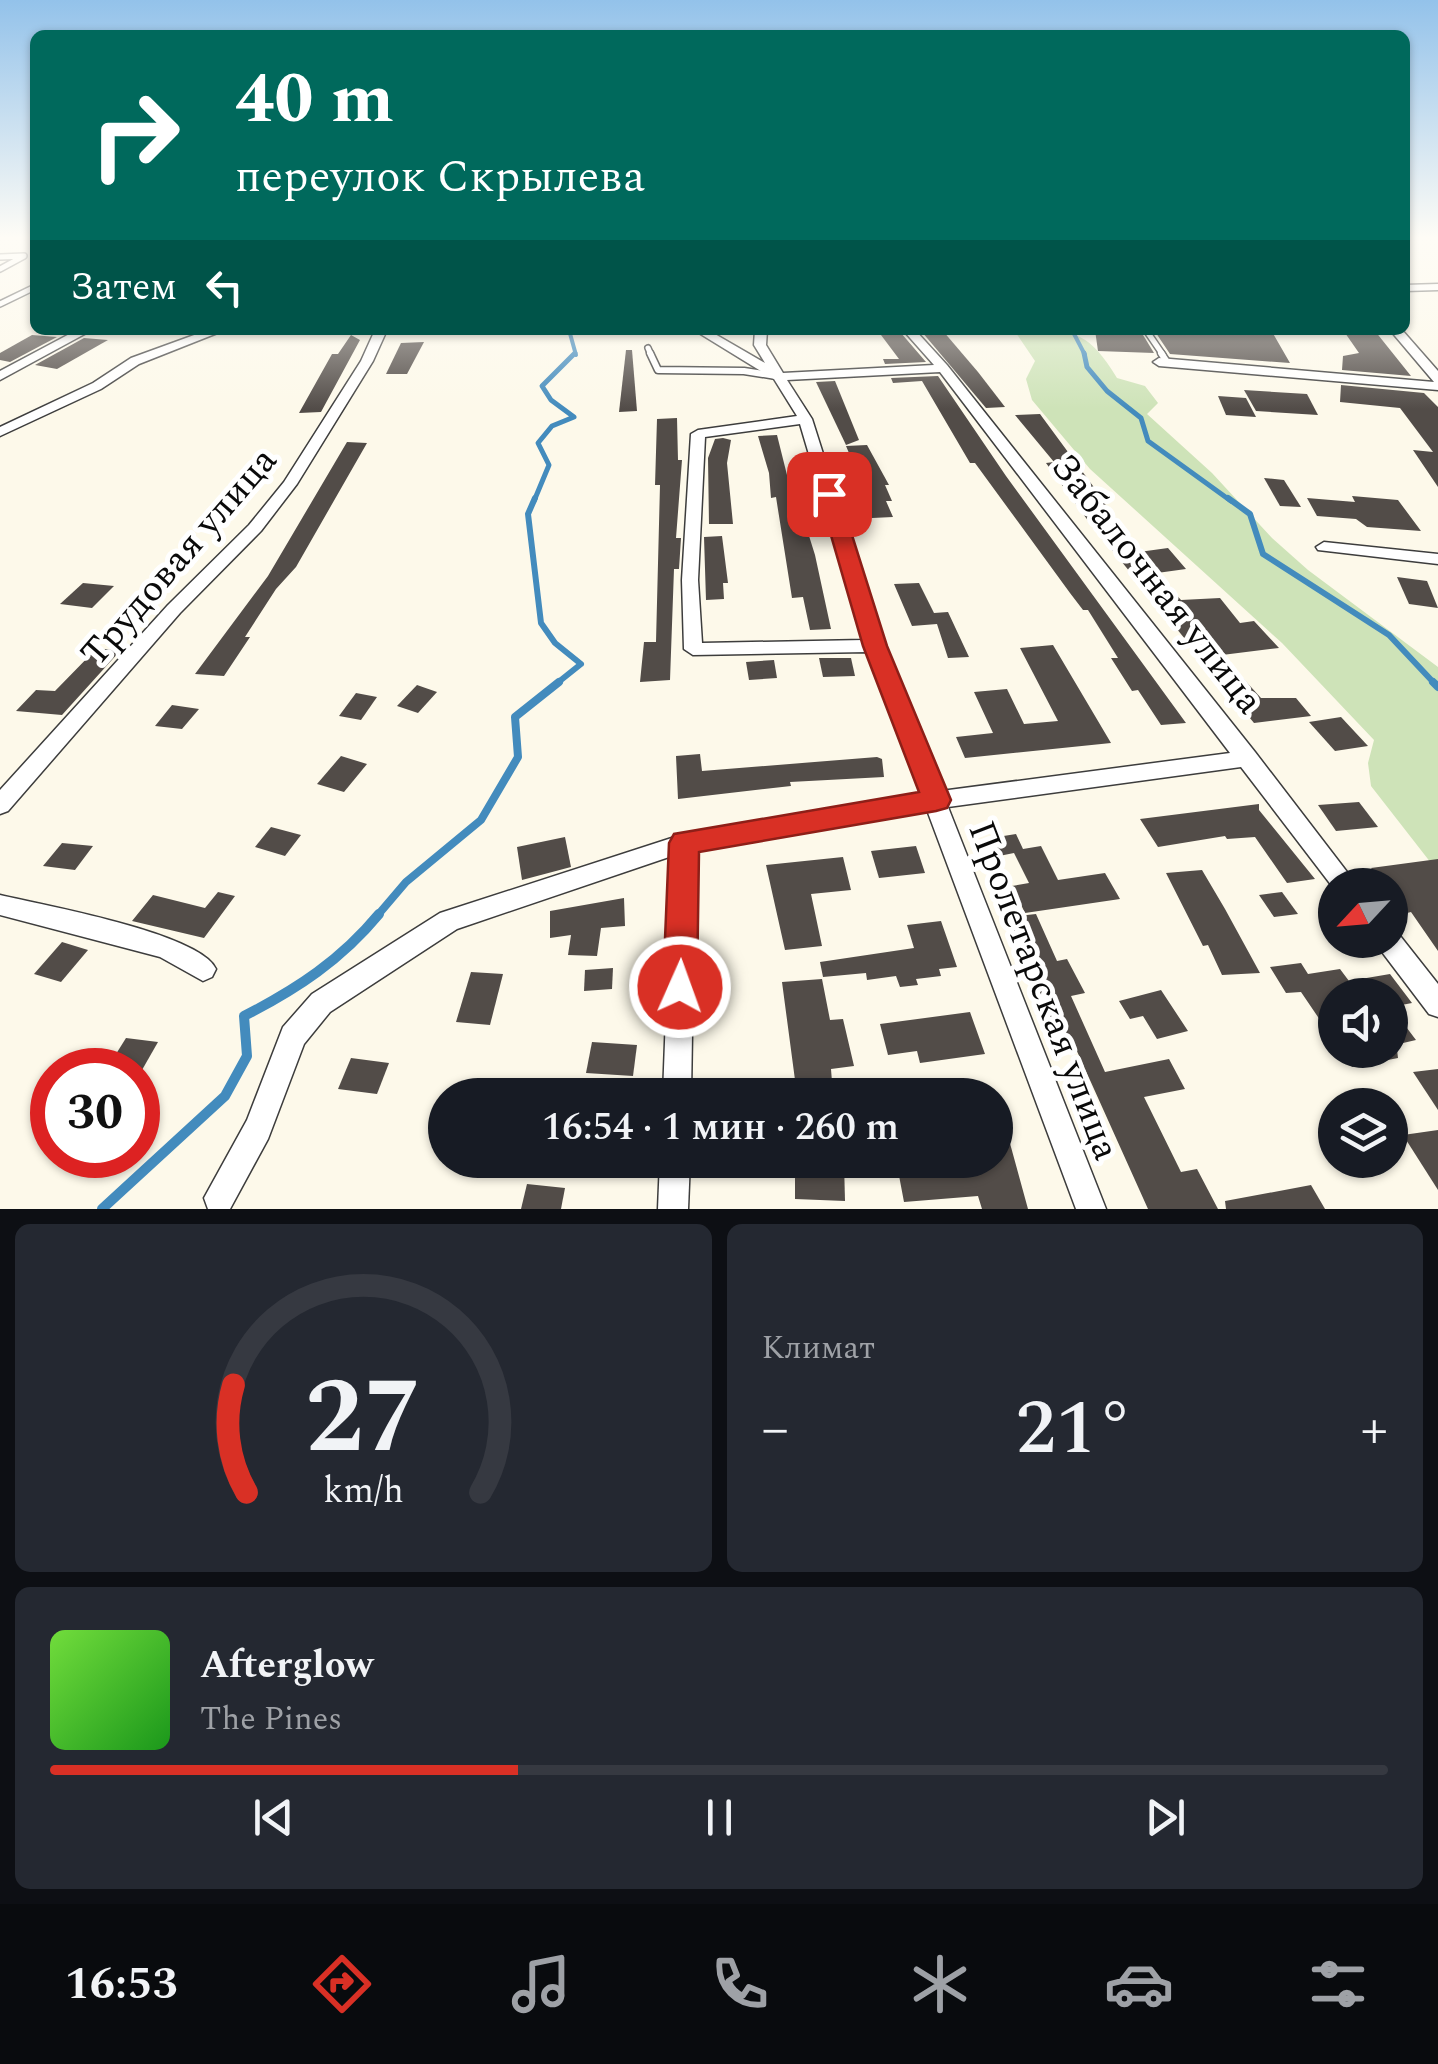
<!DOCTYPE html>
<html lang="ru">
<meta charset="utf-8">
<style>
body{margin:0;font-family:Spectral,serif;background:#242831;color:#f1f3f6;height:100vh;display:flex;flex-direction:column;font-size:38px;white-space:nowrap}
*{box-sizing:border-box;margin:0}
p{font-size:32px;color:#9ea1a6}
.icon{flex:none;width:55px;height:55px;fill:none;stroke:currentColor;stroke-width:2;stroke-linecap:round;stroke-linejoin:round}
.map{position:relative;height:1209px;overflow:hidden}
.details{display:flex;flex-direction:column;gap:15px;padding:15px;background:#0d0f14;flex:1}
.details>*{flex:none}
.banner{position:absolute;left:30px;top:30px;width:1380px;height:305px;border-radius:15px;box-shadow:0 2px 8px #0004;background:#00695c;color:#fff;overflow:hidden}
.needle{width:65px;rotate:244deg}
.tools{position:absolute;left:1318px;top:868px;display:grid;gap:20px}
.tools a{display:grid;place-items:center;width:90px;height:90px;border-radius:50%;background:#171b24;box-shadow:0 2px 8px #0004;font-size:50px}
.speed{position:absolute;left:30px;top:1048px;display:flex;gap:20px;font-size:50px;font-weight:700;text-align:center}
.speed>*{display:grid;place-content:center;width:130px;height:130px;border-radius:50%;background:#171b24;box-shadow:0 2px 8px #0004;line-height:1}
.speed .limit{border:15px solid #d22;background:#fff;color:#111}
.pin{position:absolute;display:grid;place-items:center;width:85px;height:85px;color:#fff;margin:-42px;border-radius:20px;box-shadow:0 5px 15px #0006}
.me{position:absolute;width:110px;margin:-55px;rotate:2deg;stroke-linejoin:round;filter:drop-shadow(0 0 8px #0008)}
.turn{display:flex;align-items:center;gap:35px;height:210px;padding:0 40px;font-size:45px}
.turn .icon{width:130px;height:130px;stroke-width:2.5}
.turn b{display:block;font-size:70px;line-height:85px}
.then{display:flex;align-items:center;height:95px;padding:0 40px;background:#0003;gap:20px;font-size:38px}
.big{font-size:75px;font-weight:600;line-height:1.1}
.details .card{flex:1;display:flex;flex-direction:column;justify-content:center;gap:15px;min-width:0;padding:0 35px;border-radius:15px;background:#242831}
.details .dial{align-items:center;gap:0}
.dial svg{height:260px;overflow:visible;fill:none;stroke:#363941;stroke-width:7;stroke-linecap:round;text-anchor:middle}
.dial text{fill:#f1f3f6;stroke:none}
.song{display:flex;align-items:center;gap:30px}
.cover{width:120px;height:120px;border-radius:15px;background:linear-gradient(135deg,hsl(100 70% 55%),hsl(120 70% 35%))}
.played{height:10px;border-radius:5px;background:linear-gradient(90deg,#d93025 35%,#363941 35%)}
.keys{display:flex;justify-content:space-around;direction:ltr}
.heat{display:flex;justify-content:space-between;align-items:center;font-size:55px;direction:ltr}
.details .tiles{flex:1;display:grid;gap:15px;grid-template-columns:1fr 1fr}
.card:last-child{grid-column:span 2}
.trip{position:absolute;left:428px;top:1078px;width:585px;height:100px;border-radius:50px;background:#171b24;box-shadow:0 2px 8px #0004;font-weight:600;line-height:100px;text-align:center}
.menu{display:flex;height:160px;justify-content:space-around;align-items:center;background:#090b0e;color:#9ea1a6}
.menu .icon{width:70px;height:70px}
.menu .current{color:#d93025}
.menu b{font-size:45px;color:#f1f3f6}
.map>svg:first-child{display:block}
.green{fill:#cee3b8}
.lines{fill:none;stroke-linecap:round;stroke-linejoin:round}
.stream-far4{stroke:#438bbd;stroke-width:4}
.stream-far3{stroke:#438bbd;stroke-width:5}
.stream-far2{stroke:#438bbd;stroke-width:6}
.stream-far1{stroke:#438bbd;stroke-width:8}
.stream{stroke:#438bbd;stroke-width:10}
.building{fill:#524c48}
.service-far1-casing{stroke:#3d3d3d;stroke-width:8}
.service-casing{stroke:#3d3d3d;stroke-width:9}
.minor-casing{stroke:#3d3d3d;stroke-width:3}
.service-far1{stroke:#fff;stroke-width:5}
.service{stroke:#fff;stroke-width:6}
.minor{fill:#fff;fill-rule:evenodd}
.route{fill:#d93025;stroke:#8d1f18;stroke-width:2.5}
.labels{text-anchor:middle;stroke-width:10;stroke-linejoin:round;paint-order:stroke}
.street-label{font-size:38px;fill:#0a0a0a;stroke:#fff}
</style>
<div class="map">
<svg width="1438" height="1209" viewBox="0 0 1438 1209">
<rect width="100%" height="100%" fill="#fdf9ea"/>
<path class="green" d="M1014,330c55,0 72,-4 103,48l28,8 13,17 -11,11 65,59 60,65 36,32 130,97v205l-67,-86 -3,-23 6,-23 -92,-97 -192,-174 -58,-69 -6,-21 9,-18z"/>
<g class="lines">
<g class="stream-far4">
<path d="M569,330l7,25"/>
<path d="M1072,330l13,25"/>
</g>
<g class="stream-far3">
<path d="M1084,353l3,14 20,24 34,27 7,23 83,60"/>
<path d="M534,501l15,-36 -11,-22 14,-17 22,-9 -23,-17 -9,-14 33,-33"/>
</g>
<g class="stream-far2">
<path d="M535,498l-7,16 13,109 14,20 26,21 -25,20"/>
<path d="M1228,498l22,16 13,40 126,81 46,49"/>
</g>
<g class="stream-far1">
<path d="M1433,682l5,5"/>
<path d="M377,916l29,-34 75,-62 37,-63 -3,-40 44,-35"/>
</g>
<path class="stream" d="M102,1209l123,-113 22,-40 -3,-40c53,-27 97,-56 135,-102"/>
</g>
<g class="building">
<path d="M1095,330h45l14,23 -56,-2z"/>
<path d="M1154,330l48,5v-5h69l19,33 -120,-9z"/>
<path d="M1343,330l32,1 36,45 -69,-6 1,-14 16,-3z"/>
<path d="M943,331l35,41 27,35 -19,1 -64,-76z"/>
<path d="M901,333l25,29 -41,2 -2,-5h16l-18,-24z"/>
<path d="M32,335l25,2 -47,25 -10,-2v-7z"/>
<path d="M351,335l9,5 -39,72 -22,1 33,-59h6z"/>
<path d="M84,338l24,2 -51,29 -22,-4z"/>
<path d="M424,342l-17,32h-21l15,-31z"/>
<path d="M626,350h6l5,61 -18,1z"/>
<path d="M938,376l68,100 180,247 -25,2 -23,-35 -6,1 -21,-33h7l-30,-48h-5l-13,-17 -95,-130h-5l-48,-82 -29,2 -2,-5z"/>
<path d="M835,381l24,59 -13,5 -30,-63z"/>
<path d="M1341,385l83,8 14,14v80l-25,-37 20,2 -33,-44 -60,-6z"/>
<path d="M1244,390l63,4 11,21 -62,-4z"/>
<path d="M1218,396l28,2 10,19 -30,-2z"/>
<path d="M1040,414l53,72 24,36h-4l26,30 29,-4 18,21 -29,4 24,27 39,-2 20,25 14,-2 25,27 -57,7 39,43h35l15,18 -57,7 -165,-201 -43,-59 8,-1 -39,-47z"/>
<path d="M677,418l1,42h4l-6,78h5l-2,31h-5l-4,111 -30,2 4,-40h12l4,-157h-5l2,-66z"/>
<path d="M777,435l18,72h5l15,48 16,74 -21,1 -7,-33 -11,1 -16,-101 -5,1 -2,-25 -11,-37z"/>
<path d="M723,438l8,2 -4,23 6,61h-24l-1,-66 7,-19z"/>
<path d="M347,442l20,1 -71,124 -20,22 -31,48h5l-26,39 -29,-2 73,-98z"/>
<path d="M867,445l22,40h-4l7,16h-6l7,16 -21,1 -16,-39h4l-14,-33z"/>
<path d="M1264,478l20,2 17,27 -21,-1z"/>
<path d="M1352,496l46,4 23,31 -54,-4 -11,-8 -39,-3 -10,-18 48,4z"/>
<path d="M722,536l6,47h-5l1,16 -18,1 -2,-63z"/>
<path d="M1397,577l30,4 11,27 -29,-4z"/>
<path d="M83,583l31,3 -22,22 -32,-4z"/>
<path d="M919,583l15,30 14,-1 21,45 -21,1 -11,-34 -25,2 -18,-42z"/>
<path d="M1053,645l58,98 -146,15 -9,-21 37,-4 -19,-41 33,-3 17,35 34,-3 -38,-73z"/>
<path d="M97,648l23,3 -58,64 -46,-4 20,-21 19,1z"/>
<path d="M819,658h32l4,18 -32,1z"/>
<path d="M774,660l3,18 -28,2 -3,-18z"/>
<path d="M417,685l20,7 -19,21 -21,-7z"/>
<path d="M356,693l21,4 -16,23 -22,-4z"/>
<path d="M172,705l27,4 -17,20 -27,-3z"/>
<path d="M1341,717l27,29 -33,5 -26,-29z"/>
<path d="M700,754l2,17 175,-14 5,2 2,18 -94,5 1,4 -113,13 -2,-43z"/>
<path d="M341,756l26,8 -23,28 -27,-8z"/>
<path d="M1359,802l19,25 -42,4 -18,-26z"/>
<path d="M1259,804v6l56,69 -28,4 -32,-46 -28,2 -2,-3 -67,11 -18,-28z"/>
<path d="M271,827l30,8 -16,21 -30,-9z"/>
<path d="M1016,834l7,15 18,-3 17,34 47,-7 15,26 -95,14 -13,-27 17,-3 -15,-30 -15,3 -8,-18z"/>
<path d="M565,837l6,30 -49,13 -5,-33z"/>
<path d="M62,843l31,3 -18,24 -32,-4z"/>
<path d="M916,846l9,27 -46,5 -8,-27z"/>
<path d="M843,857l8,33 -40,4 11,52 -37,4 -19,-85z"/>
<path d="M1438,859v92l-27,-39 -4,1 -17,-21v-7h-5l-14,-17z"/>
<path d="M1202,870l23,39 35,64 -38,2 -14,-30 -5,1 -37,-73z"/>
<path d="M218,892l17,4 -31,42 -72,-17 21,-26 52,13z"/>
<path d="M1282,892l16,22 -24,3 -15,-22z"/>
<path d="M624,898l1,28 -24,2 -4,28 -29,-1 3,-20 -21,3v-27z"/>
<path d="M1036,914l21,47 10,-2 18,34 -14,3 34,76 64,-13 16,30 -41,8 37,75 16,-3 21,40h-70l-72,-160 -19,3 -16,-38 4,-1 -22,-45 5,-1 -20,-50z"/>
<path d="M941,921l16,46 -18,2 2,7 -25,3 2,6 -18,2 -4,-11 -29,4 -1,-7 -43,4 -3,-15 94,-14 -7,-23z"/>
<path d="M62,942l26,8 -27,32 -27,-8z"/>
<path d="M1301,963l7,11 32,-5 9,12 41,-7 22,29 -21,4 25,33 -26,6v-51h-55v47l-34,-50 -15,1 -16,-26z"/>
<path d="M613,968l-1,21 -28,2 1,-21z"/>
<path d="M471,972l32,2 -13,51 -34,-3z"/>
<path d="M822,979l8,41 13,-1 11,47 -23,3 2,26h-36l-15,-113z"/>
<path d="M1161,990l27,41 -31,8 -14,-23 -13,3 -11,-18z"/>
<path d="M970,1012l15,42 -65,9 -3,-12 -29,4 -8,-31z"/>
<path d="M126,1038l32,4 -16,28h-36z"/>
<path d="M592,1042l45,3 -4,31 -47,-3z"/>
<path d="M1340,1050h57l1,8 -46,9z"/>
<path d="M351,1058l38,5 -12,31 -39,-5z"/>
<path d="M1438,1069v41l-25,-38z"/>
<path d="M1000,1107l28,102h-46l-4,-13 -74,6 -7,-37 98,-5v-52z"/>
<path d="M1438,1130v60l-35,-55z"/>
<path d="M795,1160l49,2 1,39 -50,-2z"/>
<path d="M527,1184l38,4 -4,21h-40z"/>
<path d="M1311,1185l14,24h-99l-1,-8z"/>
</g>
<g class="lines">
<g class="service-far1-casing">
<g id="service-far1">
<path d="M0,257l24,-1 -24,13"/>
<path d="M0,304l35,-17"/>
<path d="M1146,330l17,25"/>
<path d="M648,348l3,7"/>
</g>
</g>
<g class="service-casing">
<g id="service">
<path d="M650,353l8,17 86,1 32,5"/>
<path d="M1161,353l6,9"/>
</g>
</g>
<g class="minor-casing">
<g id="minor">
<path d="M1438,284v6l-33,1v-6z"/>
<path d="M77,330h15l-92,50v-9z"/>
<path d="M208,330h17l-86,34 -38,25 -101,47v-9l93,-44 38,-25z"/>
<path d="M375,330h12l-14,31 -76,123 -36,47 -81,82 -172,198 -8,3v-24l168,-185 81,-80 35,-43 77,-121z"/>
<path d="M694,330h14l57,33 -11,-18 1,-15h12l-1,15 17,28 151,-8 -31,-35h12l32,35 308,387 102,133h-22v5l-94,-123 -293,40 158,402h-30l-149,-399 -232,40 -4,245h-28l9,-239 -215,73 -127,83 -26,32 -36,95 -38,70h-22l-4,-11 43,-78 36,-93 29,-33 128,-81 244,-79 237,-40 -53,-142 -175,3 -9,-6 -2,-69 9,-146 7,-4 99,-14 -23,-37zM940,372l290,381 -289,38 -57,-145 -72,-227 -25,-39zM800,424l64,216 -162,3 -4,-63 7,-143z"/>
<path d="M1390,330h12l36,41v19l-279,-24 -6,-4 6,-4 275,24z"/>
<path d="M1324,542l114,12v10l-120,-14 -2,-3z"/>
<path d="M0,895c42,10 200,38 216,74l-4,8 -9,4 -43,-24 -160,-42z"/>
<path d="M1390,930l7,2 41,52v33l-9,-3 -50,-66 -3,-8h14z"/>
<path d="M660,1160h30l-2,49h-30z"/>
</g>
</g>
<use href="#service-far1" class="service-far1"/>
<use href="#service" class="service"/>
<use href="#minor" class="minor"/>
</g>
<linearGradient id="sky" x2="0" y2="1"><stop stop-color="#93c2ea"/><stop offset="0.58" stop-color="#fefcf6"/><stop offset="1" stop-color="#fefcf6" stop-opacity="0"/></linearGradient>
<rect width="1438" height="409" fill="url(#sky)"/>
<path class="route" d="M829,489l10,5 48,152 64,154 -4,8 -11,3 -237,41 -2,135 -5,11 -12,5 -12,-5 -5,-11 6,-144 5,-9 245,-42 -56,-146 -44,-152z"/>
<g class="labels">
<g class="street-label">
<text transform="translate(178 556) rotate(-49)" y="13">Трудовая улица</text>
<text transform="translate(1158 583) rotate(52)" y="13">Забалочная улица</text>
<text transform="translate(1045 990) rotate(69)" y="13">Пролетарская улица</text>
</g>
</g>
</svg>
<div class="tools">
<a><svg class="needle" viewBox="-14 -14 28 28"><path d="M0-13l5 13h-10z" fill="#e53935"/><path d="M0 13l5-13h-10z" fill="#9ea1a6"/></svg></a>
<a><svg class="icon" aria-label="sound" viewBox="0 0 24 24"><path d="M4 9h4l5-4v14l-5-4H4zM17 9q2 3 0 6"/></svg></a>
<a><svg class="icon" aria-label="layers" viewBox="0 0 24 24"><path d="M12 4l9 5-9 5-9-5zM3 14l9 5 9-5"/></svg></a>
</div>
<div class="speed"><div class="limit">30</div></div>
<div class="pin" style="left:829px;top:494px;background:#d93025"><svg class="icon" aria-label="arrive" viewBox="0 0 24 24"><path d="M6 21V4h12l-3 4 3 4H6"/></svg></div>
<svg class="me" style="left:680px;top:987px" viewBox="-20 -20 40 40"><circle r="17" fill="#d93025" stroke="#fff" stroke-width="3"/><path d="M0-11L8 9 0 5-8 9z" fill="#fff"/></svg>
<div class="trip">16:54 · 1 мин · 260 m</div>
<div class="banner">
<div class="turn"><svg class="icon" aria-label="right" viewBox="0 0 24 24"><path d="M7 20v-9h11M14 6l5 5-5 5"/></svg><div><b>40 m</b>переулок Скрылева</div></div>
<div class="then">Затем<svg class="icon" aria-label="left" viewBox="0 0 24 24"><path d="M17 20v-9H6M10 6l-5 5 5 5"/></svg></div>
</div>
</div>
<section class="details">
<div class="tiles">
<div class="card dial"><svg viewBox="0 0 100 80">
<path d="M14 69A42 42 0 1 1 86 69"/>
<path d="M14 69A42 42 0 0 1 10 36" stroke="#d93025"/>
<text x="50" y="56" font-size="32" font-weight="700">27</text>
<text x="50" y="72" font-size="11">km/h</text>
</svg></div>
<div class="card"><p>Климат</p>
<div class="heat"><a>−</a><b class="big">21°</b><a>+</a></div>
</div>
<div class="card">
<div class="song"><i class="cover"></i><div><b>Afterglow</b><p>The Pines</p></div></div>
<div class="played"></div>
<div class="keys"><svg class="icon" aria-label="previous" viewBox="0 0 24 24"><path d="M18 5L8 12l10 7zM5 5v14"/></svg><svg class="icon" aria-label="pause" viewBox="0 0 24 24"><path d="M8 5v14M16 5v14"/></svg><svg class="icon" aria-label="next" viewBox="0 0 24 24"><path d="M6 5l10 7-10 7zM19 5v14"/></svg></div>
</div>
</div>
</section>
<nav class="menu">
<b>16:53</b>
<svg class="icon current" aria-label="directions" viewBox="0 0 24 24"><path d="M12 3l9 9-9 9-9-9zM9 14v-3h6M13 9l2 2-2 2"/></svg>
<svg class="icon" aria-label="music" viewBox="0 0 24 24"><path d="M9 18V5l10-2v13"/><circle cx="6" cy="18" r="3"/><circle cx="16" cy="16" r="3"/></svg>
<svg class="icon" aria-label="phone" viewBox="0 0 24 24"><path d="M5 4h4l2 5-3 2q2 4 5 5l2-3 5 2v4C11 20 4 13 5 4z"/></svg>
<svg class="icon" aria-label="climate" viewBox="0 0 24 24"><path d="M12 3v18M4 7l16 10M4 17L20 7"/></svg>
<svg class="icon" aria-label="car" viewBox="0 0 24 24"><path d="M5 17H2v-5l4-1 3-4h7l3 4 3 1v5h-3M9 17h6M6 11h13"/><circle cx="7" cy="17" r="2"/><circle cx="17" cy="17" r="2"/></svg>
<svg class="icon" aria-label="filters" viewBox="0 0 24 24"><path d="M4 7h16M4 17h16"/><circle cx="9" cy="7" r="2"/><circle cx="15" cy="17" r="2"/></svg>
</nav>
